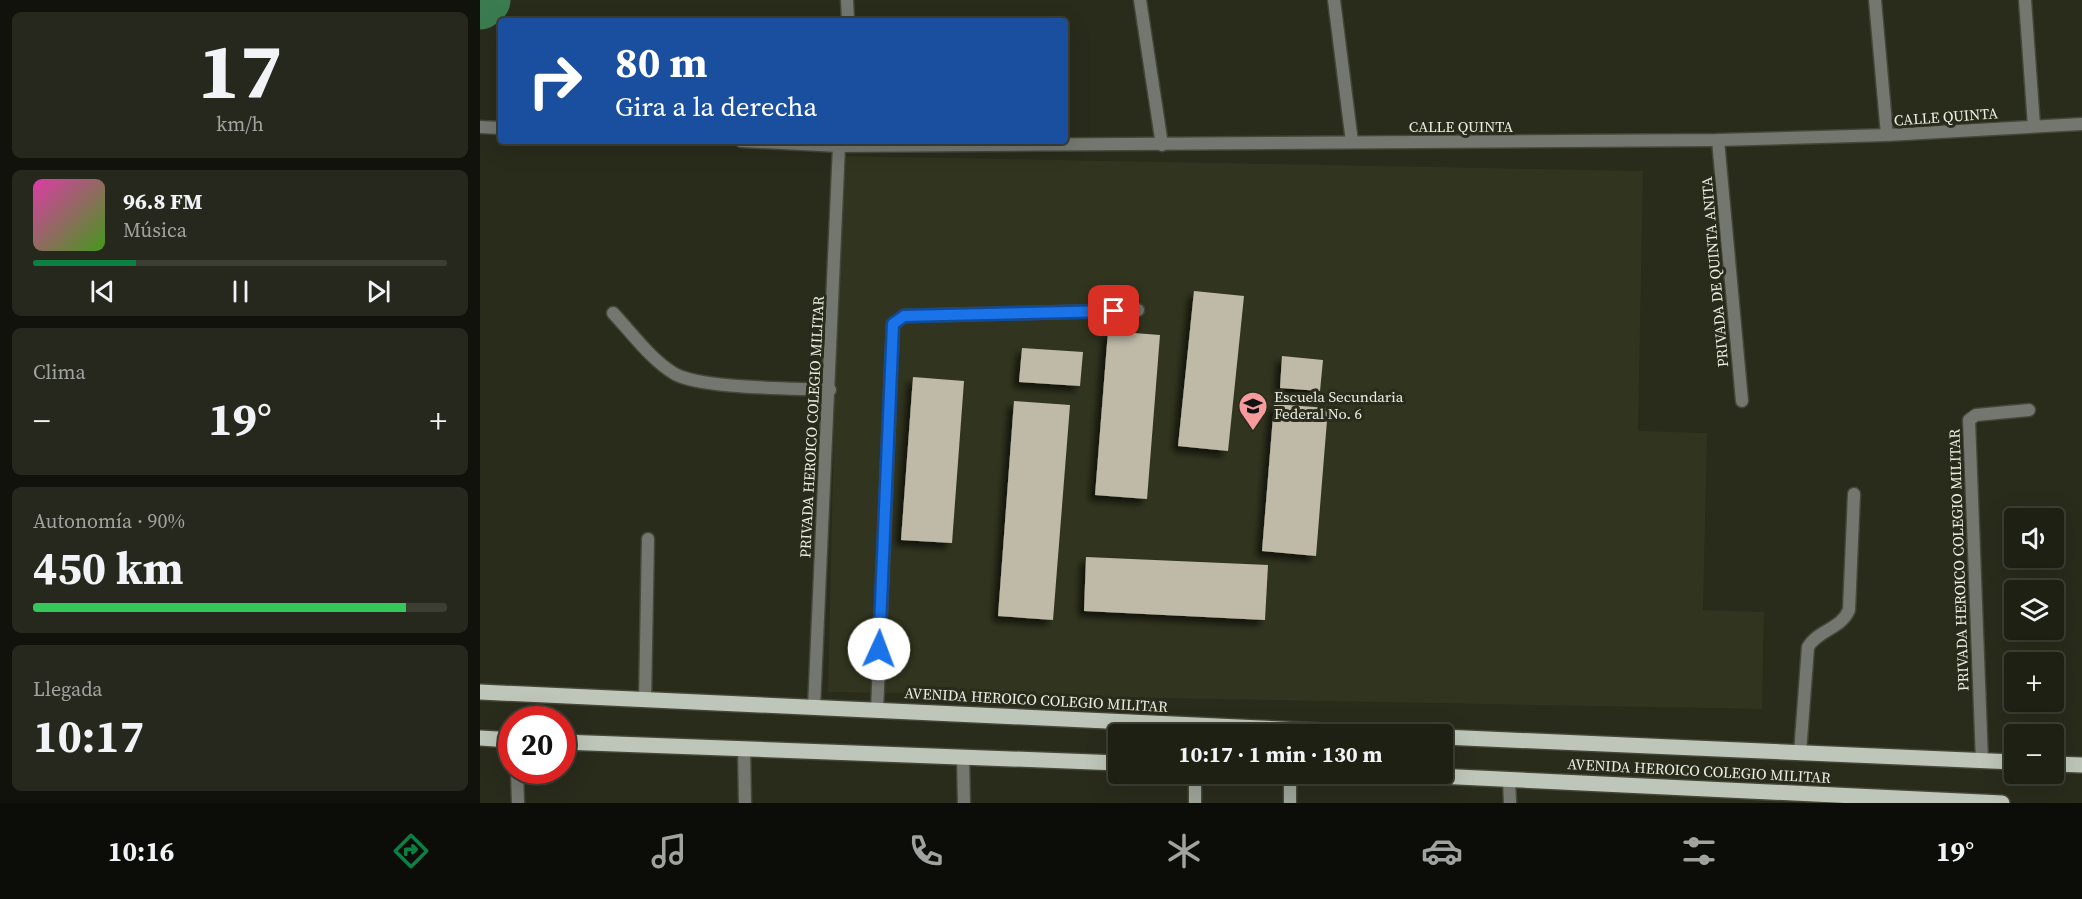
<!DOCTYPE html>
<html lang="es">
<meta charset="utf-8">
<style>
body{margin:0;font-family:"Source Serif 4",serif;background:#27281d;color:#f1f3f6;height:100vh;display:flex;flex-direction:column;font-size:22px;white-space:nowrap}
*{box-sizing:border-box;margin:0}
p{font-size:20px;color:#a1a3a0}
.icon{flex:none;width:33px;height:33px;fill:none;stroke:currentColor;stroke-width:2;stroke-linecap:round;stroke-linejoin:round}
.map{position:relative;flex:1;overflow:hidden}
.side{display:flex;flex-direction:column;gap:12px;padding:12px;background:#11120b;width:480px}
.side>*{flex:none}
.top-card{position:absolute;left:18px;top:18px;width:570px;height:126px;border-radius:6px;box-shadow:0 6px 24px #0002,0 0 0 2px #3c3e34;background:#1a4fa0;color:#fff;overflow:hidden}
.fabs{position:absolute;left:1524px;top:508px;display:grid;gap:12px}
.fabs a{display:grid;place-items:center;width:60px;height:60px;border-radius:6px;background:#1f2014;box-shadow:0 6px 24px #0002,0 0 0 2px #3c3e34;font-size:30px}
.speed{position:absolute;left:18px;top:706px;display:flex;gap:12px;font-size:30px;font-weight:700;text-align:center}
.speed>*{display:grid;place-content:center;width:78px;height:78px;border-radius:50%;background:#1f2014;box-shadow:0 6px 24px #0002,0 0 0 2px #3c3e34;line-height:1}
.speed .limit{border:9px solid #d22;background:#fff;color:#111}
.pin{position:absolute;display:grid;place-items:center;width:51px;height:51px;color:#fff;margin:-26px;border-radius:12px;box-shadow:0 3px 9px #0006}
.me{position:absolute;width:66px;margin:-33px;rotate:2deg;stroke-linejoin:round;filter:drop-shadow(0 0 4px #0008)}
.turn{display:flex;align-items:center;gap:21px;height:126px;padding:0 18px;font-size:27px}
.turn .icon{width:78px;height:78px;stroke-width:2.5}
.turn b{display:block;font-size:42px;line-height:51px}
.big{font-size:45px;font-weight:700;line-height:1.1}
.side .tile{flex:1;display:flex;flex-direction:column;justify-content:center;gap:9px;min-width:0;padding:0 21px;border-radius:9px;background:#27281d}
.side .dial{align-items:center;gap:0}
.dial b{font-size:78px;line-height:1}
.song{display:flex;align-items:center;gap:18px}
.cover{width:72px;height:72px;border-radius:9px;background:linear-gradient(135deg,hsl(320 70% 55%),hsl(100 70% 35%))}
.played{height:6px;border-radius:3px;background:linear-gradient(90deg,#0b8043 25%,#3c3e34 25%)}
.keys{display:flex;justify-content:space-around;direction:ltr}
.heat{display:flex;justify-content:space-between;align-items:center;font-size:33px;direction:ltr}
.charge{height:9px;border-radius:4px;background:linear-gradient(90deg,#34c759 90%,#3c3e34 0)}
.trip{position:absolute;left:628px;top:724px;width:345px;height:60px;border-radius:6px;background:#1f2014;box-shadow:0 6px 24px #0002,0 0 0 2px #3c3e34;font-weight:700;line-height:60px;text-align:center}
.tabs{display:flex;height:96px;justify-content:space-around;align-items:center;background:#0c0d08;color:#a1a3a0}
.tabs .icon{width:42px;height:42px}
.tabs .selected{color:#0b8043}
.tabs b{font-size:27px;color:#f1f3f6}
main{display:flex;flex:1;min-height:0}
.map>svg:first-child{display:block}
.built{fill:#31341e}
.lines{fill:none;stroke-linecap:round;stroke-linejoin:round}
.river{stroke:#3a7c50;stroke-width:51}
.building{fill:#bfbaa8;filter:url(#shadow)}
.lane-casing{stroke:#444637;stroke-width:15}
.street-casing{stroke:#444637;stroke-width:15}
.secondary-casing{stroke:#444637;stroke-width:15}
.primary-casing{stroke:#444637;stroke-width:18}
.lane{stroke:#737770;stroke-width:12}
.street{stroke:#737770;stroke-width:12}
.secondary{stroke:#9da499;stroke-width:12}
.primary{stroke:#bdc6b8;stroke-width:15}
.route-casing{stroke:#114b97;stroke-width:15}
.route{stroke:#1a73e8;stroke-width:10}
.labels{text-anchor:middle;stroke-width:6;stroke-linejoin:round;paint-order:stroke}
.street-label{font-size:15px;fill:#eceee4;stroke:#292b1b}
.poi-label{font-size:15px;fill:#eceee4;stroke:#292b1b;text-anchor:start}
</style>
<main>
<section class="side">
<div class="tile dial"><b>17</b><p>km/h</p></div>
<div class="tile">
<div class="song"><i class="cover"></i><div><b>96.8 FM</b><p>Música</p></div></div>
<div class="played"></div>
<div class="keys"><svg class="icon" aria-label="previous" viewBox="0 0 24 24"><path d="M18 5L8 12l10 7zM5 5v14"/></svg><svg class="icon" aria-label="pause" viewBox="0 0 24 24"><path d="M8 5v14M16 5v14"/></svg><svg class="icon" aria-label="next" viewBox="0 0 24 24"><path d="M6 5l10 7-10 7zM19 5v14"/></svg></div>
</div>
<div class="tile"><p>Clima</p>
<div class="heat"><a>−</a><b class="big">19°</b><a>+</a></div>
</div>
<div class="tile"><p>Autonomía · 90%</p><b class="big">450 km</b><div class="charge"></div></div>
<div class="tile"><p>Llegada</p><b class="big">10:17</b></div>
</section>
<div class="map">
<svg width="1602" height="803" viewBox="0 0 1602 803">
<defs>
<filter id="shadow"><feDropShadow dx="-5.5" dy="5.5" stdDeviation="3" flood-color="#0009"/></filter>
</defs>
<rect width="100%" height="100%" fill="#292b1b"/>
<path class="built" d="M360,156l803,15 -5,260 69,2 -4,177 61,2 -2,97 -934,-17z"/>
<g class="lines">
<path class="river" d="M0,4l5,-4"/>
</g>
<g class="building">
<path d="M714,291l50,5 -16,155 -50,-5z"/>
<path d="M628,331l52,4 -13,164 -52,-4z"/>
<path d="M542,348l61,4 -3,34 -61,-4z"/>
<path d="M802,356l41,4 -3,31 -40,-3z"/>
<path d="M433,377l51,4 -12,162 -51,-3z"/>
<path d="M534,401l56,4 -17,215 -55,-4z"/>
<path d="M794,404l54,4 -12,148 -54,-5z"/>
<path d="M606,557l182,8 -3,55 -181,-9z"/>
</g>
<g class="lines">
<g class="lane-casing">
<g id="lane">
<path d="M367,0l1,21"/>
<path d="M1545,0l9,126"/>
<path d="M133,313c19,20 38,47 62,61 27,15 120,14 155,16"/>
<path d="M165,700l3,-161"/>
<path d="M397,711l16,-387 11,-8 234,-6"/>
<path d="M1320,753l8,-106c10,-17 33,-18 41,-37l5,-116"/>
</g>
</g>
<g class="street-casing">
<g id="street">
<path d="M660,0l22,145"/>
<path d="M854,0l18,142"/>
<path d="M1395,0l12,135"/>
<path d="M0,127l21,1"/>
<path d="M1238,140l24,261"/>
<path d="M261,141l98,5 879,-6 169,-5 195,-11"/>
<path d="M334,708l25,-562"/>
<path d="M264,749l1,54"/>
<path d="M483,756l1,47"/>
<path d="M1502,761l-13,-341 7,-5 53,-5"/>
<path d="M37,771l1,32"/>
<path d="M1029,779l1,24"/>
</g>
</g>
<g class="secondary-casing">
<g id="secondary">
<path d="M715,774v29"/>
<path d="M810,774v29"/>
</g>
</g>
<g class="primary-casing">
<g id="primary">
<path d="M0,692l930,43"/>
<path d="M963,737l571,25"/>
<path d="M0,738l32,2"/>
<path d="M82,742l557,21"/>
<path d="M1574,764l28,1"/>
<path d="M915,774l607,29"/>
</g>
</g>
<use href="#lane" class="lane"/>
<use href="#street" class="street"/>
<use href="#secondary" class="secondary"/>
<use href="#primary" class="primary"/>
</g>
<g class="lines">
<g class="route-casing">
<path id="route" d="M399,649l14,-325 11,-8 210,-5"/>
</g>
<use href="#route" class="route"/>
</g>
<defs>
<g id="school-pin" transform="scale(1.5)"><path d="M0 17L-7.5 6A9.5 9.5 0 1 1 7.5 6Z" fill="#f59b9e" stroke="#292b1b"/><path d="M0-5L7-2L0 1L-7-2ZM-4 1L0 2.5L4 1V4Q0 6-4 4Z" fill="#111"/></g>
</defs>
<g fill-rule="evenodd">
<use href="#school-pin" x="773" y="406"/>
</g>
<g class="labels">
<g class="street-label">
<text transform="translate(1466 117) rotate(-4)" y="5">CALLE QUINTA</text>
<text x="981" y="132">CALLE QUINTA</text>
<text transform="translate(1235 272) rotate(-95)" y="5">PRIVADA DE QUINTA ANITA</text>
<text transform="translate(332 427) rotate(-87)" y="5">PRIVADA HEROICO COLEGIO MILITAR</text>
<text transform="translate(1479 560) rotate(-92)" y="5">PRIVADA HEROICO COLEGIO MILITAR</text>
<text transform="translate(556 700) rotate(3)" y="5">AVENIDA HEROICO COLEGIO MILITAR</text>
<text transform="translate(1219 771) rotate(3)" y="5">AVENIDA HEROICO COLEGIO MILITAR</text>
</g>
<g class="poi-label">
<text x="794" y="402">Escuela Secundaria<tspan x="794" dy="17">Federal No. 6</tspan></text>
</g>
</g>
</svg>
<div class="fabs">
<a><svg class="icon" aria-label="sound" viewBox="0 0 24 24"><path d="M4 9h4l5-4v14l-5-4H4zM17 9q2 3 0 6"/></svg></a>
<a><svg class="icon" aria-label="layers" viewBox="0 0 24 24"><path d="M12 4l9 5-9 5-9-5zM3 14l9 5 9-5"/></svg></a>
<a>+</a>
<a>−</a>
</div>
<div class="speed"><div class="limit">20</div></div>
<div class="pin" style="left:634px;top:311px;background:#d93025"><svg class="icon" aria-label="arrive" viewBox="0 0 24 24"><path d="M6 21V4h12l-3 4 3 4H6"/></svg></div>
<svg class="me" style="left:399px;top:649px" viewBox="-20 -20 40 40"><circle r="19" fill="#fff"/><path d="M0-13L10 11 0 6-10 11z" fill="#1a73e8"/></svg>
<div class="trip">10:17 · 1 min · 130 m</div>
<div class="top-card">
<div class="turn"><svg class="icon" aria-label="right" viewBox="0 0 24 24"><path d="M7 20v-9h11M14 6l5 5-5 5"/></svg><div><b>80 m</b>Gira a la derecha</div></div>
</div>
</div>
</main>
<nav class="tabs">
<b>10:16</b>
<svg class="icon selected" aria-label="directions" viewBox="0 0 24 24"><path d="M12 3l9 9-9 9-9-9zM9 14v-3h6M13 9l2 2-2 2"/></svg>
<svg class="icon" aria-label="music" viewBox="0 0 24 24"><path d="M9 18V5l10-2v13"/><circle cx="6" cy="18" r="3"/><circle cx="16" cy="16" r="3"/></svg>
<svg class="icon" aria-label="phone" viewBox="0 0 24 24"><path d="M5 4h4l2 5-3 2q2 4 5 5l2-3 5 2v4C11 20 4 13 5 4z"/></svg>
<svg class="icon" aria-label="climate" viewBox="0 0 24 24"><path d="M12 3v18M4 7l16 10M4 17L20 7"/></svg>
<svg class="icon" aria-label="car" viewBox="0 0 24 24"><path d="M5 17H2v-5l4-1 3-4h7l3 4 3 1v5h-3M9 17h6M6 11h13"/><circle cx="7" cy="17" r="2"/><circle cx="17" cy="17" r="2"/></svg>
<svg class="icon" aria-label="filters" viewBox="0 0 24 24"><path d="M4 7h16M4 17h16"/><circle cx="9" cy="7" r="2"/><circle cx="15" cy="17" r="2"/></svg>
<b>19°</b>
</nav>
